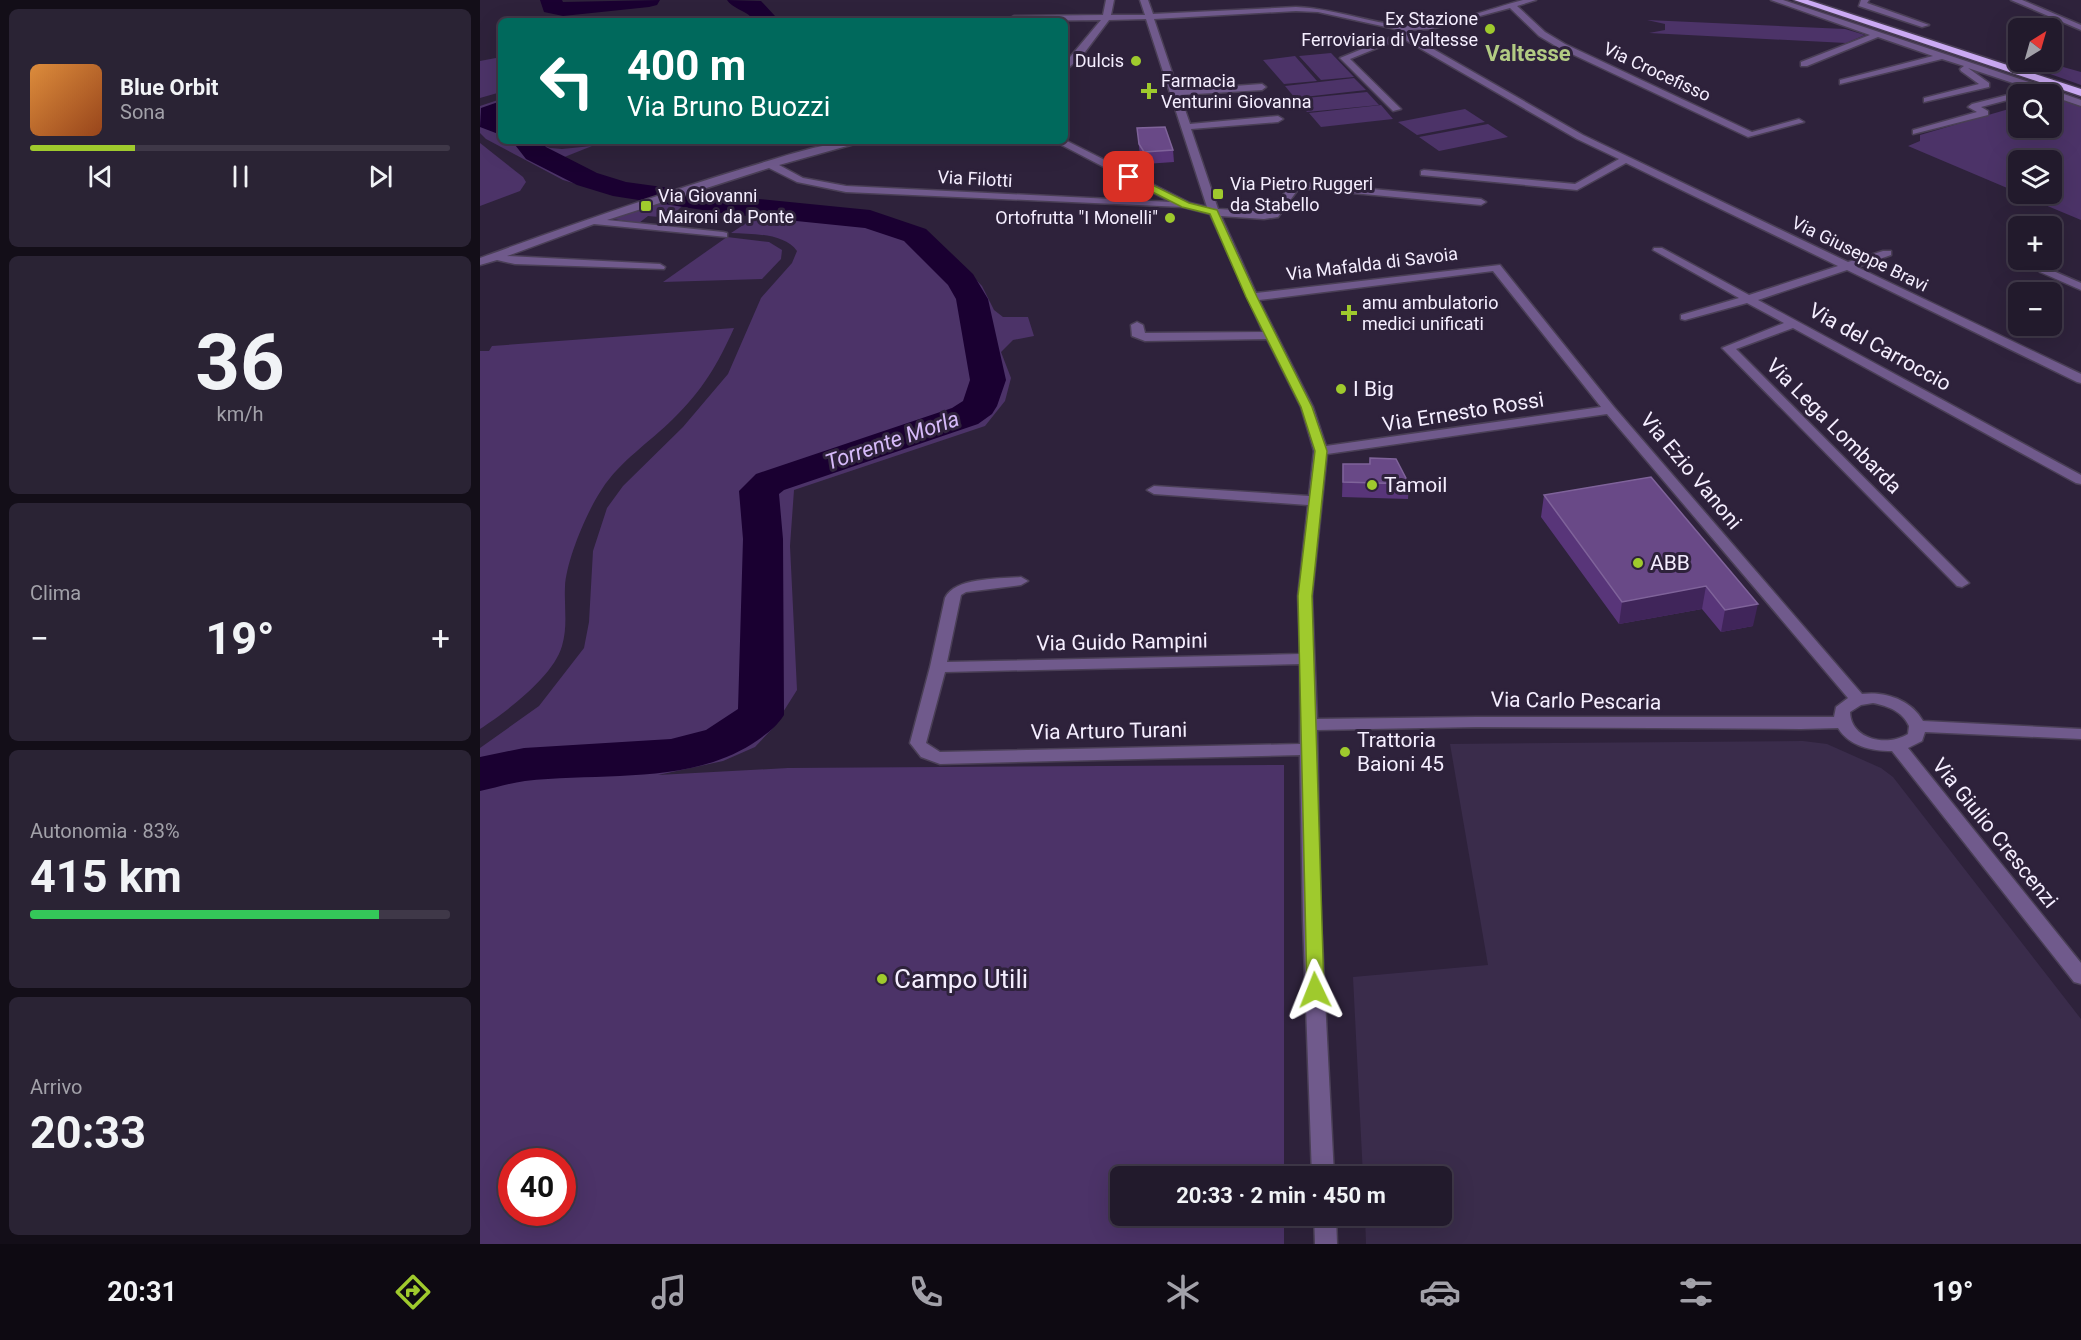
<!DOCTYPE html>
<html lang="it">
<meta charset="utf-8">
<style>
body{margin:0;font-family:Roboto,sans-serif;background:#2a2334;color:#f1f3f6;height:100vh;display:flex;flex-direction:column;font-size:22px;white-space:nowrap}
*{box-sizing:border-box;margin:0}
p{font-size:20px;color:#a2a1a9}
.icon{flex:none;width:33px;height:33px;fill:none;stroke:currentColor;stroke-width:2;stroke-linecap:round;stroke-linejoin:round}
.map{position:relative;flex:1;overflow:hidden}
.panel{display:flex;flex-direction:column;gap:9px;padding:9px;background:#130e18;width:480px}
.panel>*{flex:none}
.hud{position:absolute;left:18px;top:18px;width:570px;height:126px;border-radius:9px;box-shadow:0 6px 24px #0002,0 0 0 2px #3f3848;background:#00695c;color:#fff;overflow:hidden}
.needle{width:39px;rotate:37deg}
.buttons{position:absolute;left:1528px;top:18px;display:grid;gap:12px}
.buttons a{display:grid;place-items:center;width:54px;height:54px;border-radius:9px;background:#221a2c;box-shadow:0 6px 24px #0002,0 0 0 2px #3f3848;font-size:30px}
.speed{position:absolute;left:18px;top:1148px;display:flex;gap:12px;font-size:30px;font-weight:700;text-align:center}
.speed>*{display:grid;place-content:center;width:78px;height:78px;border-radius:50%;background:#221a2c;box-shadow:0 6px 24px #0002,0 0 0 2px #3f3848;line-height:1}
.speed .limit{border:9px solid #d22;background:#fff;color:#111}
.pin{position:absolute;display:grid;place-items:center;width:51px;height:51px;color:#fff;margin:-26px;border-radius:12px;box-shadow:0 3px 9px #0006}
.me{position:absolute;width:66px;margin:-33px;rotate:358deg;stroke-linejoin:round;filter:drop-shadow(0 0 4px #0008)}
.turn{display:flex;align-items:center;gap:21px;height:126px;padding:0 30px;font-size:27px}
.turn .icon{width:78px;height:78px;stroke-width:2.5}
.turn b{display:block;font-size:42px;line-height:51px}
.big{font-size:45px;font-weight:700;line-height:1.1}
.panel .widget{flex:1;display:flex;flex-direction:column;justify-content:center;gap:9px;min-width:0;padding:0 21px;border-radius:9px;background:#2a2334}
.panel .dial{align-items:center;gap:0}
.dial b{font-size:78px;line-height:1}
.song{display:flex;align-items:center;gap:18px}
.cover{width:72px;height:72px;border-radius:9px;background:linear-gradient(135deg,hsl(30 70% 55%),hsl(20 70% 35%))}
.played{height:6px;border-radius:3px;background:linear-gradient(90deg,#9fca2d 25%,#3f3848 25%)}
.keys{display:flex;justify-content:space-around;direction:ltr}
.heat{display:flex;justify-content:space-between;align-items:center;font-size:33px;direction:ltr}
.charge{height:9px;border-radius:4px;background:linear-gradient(90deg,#34c759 83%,#3f3848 0)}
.trip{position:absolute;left:630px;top:1166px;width:342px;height:60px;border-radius:9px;background:#221a2c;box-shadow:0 6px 24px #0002,0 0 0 2px #3f3848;font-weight:700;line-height:60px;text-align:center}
.tabs{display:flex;height:96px;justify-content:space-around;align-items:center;background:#0e0a12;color:#a2a1a9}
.tabs .icon{width:42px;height:42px}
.tabs .on{color:#9fca2d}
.tabs b{font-size:27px;color:#f1f3f6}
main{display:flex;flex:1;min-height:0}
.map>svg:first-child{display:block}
.built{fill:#3a2c4b}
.green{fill:#4c3368;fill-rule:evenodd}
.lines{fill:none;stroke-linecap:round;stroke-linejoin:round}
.river{fill:#1a0031;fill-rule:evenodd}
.minor-casing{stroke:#4a3f56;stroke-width:3}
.highway-casing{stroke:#4a3f56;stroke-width:3}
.minor{fill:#705a8c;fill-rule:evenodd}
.highway{fill:#cbaaf4;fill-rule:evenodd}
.wall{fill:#583579}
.shaded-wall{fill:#40255a}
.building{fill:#694987;stroke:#7f639a;stroke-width:1.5}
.route{fill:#9fca2d;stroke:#67831d;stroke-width:1.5}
.poi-dot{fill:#9fca2d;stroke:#2e223b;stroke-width:2}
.labels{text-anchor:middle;stroke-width:6;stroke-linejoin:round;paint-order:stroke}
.far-poi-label{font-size:18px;fill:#f5eeff;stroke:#2e223b;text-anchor:start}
.far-street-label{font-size:18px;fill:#f5eeff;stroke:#2e223b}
.street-label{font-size:21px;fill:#f5eeff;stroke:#2e223b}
.poi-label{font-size:21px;fill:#f5eeff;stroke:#2e223b;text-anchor:start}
.far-district-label{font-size:22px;font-weight:bold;fill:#b2cb83;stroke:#2e223b}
.water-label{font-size:22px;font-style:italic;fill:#d6baf9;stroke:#2e223b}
.near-poi-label{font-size:26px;fill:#f5eeff;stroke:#2e223b;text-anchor:start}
</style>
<main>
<section class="panel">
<div class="widget">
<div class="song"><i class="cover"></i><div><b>Blue Orbit</b><p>Sona</p></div></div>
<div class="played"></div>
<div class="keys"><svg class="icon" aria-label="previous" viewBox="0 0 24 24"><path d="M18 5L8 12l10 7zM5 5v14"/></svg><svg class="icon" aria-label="pause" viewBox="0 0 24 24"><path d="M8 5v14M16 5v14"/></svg><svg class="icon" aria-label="next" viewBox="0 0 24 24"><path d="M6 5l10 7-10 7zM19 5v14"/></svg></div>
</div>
<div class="widget dial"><b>36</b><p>km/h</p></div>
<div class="widget"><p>Clima</p>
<div class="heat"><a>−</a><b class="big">19°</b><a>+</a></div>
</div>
<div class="widget"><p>Autonomia · 83%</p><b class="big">415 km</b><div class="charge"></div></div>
<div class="widget"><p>Arrivo</p><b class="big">20:33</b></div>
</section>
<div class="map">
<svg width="1601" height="1244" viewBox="0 0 1601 1244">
<rect width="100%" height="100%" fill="#2e223b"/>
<path class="built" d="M1323,741l24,3 54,24 12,9 188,242v225h-715l-1,-29h77v-39h-79l-10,-199 135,-12 -38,-221z"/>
<g class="green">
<path d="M1167,20l198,9 20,6 -19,8 -197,-10 16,-3v-6z"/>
<path d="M851,53l23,24 -33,3 -22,-24z"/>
<path d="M815,56l22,25 -33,3 -21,-24z"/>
<path d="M21,57v35l-21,6v-37z"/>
<path d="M1569,63l32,9v13l-56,-20z"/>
<path d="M874,78l12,12 -71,8 -10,-12z"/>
<path d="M887,92l12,13 -72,7 -11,-13z"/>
<path d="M1573,97l28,10v113l-62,-26h33v-34h-33v33l-111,-47 12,-5v-6l99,-29v22h33z"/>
<path d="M21,99v9l-15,5 -5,6 7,4 13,3v15h30l19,7 12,1 30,-3 -30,12 39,21 15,3 -16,9 -37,-11 -77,-41 -6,-6v-27z"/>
<path d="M901,105l12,14 -72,8 -12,-14z"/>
<path d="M985,109l20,13 -68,13 -19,-13z"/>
<path d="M1008,124l20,13 -69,14 -20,-14z"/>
<path d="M0,143l43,34 3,5 -6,9 -40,15z"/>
<path d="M182,203l21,2 -13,13 -22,-2 -9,7 -26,-4z"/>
<path d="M280,214c45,5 112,3 150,28 13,8 21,18 31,28l14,-12 27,28 12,24 9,7h25l6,19 -21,4 -12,12 10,26 -6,23 -20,25 -191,64 -4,56 7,144 -24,38 -18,19 -32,14 -65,14 130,-7 496,-3v411h-164v39h164v29h-804v-496l59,-42 45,-58 5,-26 4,-71 14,-43 16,-22 60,-59 45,-53 33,-76 31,-35 5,-12c-13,-18 -45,-17 -66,-18zM32,1161h50v51h-50z"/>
<path d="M247,237l42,5 13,8 -1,9 -19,20 -99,3z"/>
<path d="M254,328c-16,36 -32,63 -61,91 -23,23 -53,42 -71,70 -15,22 -36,72 -37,98 -1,20 3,39 -3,59 -9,31 -56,66 -82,83v-378h9l3,-5z"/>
</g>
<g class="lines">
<g class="river">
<path d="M60,0h22l1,2 97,-2 -3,5 -8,2 -86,9 -19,-4z"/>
<path d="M247,0l34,1 14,15 -1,5h-24l1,-4c-7,-7 -19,-9 -24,-17z"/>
<path d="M21,101v34l-21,-8 1,-19z"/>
<path d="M32,141h29l5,6 51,26 29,9 102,14 142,14 56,19 47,45 15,25 18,81 -9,26 -5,8 -14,10 -194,66 -5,4 4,45 1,176c-7,11 -15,17 -26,25 -66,46 -156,32 -233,41 -15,2 -30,7 -45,10v-34l44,-9 147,-9 35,-9 32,-21 5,-170 -4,-48 17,-17 196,-66 11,-7 7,-21 -14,-81 -8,-14 -44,-44 -39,-13 -137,-14 -115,-18 -36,-11 -51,-26z"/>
</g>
<g class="minor-casing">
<g id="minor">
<path d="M626,0h8l-3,15h34l-5,-15h8l5,14 143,-7c37,1 73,16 110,19 36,2 82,-17 117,-26h13l-19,6 28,26 20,12 187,88 47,-13 5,3 -56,15 -189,-89 -20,-12 -29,-28 -79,21 -23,1 -1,4 176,101 265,127 35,-11h8v4l-34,12 224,107v9l-4,-1 -230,-112 -89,30 323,175v9l-5,-1 -283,-155 -57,21 233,234 -7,4 -5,-1 -235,-238 62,-25 -37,-20 -62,17 -4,-1v-4l58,-17 -86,-48 1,-2h8l87,47 89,-29 -212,-103 -49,27 -156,-15v-4l3,-1 151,14 44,-25 -42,-20 -175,-101 -52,21 51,50 -8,2 -53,-53 59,-24 1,-4 -82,-18 -22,-1 -142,8 24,71 84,-6 4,3 -4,3 -82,5 10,29 88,-8 5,3 -5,3 -87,7 27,80 53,3 21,-29 4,-1 185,17 5,3 -5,3 -182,-17 -21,29 -14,2 -43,-3 35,77 244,-28 114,142 248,287c24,-3 49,6 61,27l158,8v10l-156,-7 -3,9 -14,7 173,215v21l-7,-2 -182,-231c-21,0 -43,-5 -54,-23l-37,1 -325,-2 -159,3 4,190 13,256h-22l-9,-256 -3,-165 -360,9 -19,-7 -11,-14 20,-76 15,-69c10,-21 54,-19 76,-21l7,4 -7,4 -55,7 -5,3 -14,67 353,-8 -2,-58 10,-91 -154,-11 -7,-4 7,-4 155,10 5,-45 -13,-44 -34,-68 -122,2 -13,-5 -1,-11 6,-3 6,3 2,8 118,-1 -53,-118 -27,-7 -337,-15 -49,-10 -28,-14 -162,52 116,12 4,1v4l-133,-13 -87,32 153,8 5,3 -1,2 -149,-5 -18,-4 -17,5v-7c88,-32 176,-63 265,-90 37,-11 80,-27 120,-27l-86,24 24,13 43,8 325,16 -117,-61 11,-1 125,63 17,4 -61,-188 -37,1 -27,36 -17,15v-8l36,-43 -96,1 9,-5 89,-1zM1013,271l108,136 -275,39 -13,-39 -54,-107zM1127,414l241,284 -12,9 -2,10h-358l-159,2 -5,-123 15,-142zM820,664v80l-360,8 -14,-9 19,-71zM1393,703c15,3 29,8 36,23l-1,8c-21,13 -57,6 -58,-22l11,-7z"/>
<path d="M1291,0h12l261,87 37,13v6l-41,-14 -21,2v3l-38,10 7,4v4l-75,19v-4l64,-18 -9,-5 4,-3 59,-15 -63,-21 21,15v4l-65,15v-4l55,-14 -18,-13 -1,-2 4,-3 -22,-7 -102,25v-4l93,-24 -55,-19 -71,29h-6v-4l69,-27z"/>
<path d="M1381,0h8l-2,3 62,22 -7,2 -63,-21z"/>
<path d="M1531,0h11l59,25v5z"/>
<path d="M1564,267l37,16v7l-41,-18 -1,-2z"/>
<path d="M834,1215h22l1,29h-22z"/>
</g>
</g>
<g class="highway-casing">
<path id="highway" d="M1314,0h14l273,89v7z"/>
</g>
<use href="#minor" class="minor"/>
<use href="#highway" class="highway"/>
</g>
<g class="wall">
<path d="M657,128l36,22 1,12 -29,2 -5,-8z"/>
<path d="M890,458l39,26 -1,15 -66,-2 1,-33h26z"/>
<path d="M1171,477l102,149 -32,6 -19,-23 -83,15 -78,-107 3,-22z"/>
</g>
<g class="shaded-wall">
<path d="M1226,586l-4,23 -83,15 3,-22z"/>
<path d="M1278,604l-5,22 -32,6 4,-22z"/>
</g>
<g class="building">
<path d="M685,127l8,23 -29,2 -5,-8 -2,-16z"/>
<path d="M890,458l26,1 13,25 -66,-2v-18h27z"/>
<path d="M1171,477l107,127 -33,6 -19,-24 -84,16 -78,-107z"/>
</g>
<path class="route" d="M645,175h7l57,28 28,7 40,87 55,110 15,44 -15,145 12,394 -2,5 -7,2 -6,-2 -2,-5 -9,-394 17,-145 -14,-44 -55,-110 -36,-83 -28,-7 -57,-29z"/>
<g class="poi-dot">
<circle cx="1010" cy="29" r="6"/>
<circle cx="656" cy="61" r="6"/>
<path d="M666 82h6v6h6v6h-6v6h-6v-6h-6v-6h6z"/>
<rect x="732" y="188" width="12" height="12" rx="3"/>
<rect x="160" y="200" width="12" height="12" rx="3"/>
<circle cx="690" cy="218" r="6"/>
<path d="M866 304h6v6h6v6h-6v6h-6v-6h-6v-6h6z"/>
<circle cx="861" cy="389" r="6"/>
<circle cx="892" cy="485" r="6"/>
<circle cx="1158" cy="563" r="6"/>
<circle cx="865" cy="752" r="6"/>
<circle cx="402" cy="979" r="6"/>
</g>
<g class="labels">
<g class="far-poi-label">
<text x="998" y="25" text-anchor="end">Ex Stazione<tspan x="998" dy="21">Ferroviaria di Valtesse</tspan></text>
<text x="644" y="67" text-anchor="end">Dulcis</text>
<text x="681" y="87">Farmacia<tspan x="681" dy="21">Venturini Giovanna</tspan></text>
<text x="750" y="190">Via Pietro Ruggeri<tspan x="750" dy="21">da Stabello</tspan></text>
<text x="178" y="202">Via Giovanni<tspan x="178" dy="21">Maironi da Ponte</tspan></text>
<text x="678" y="224" text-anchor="end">Ortofrutta "I Monelli"</text>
<text x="882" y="309">amu ambulatorio<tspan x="882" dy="21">medici unificati</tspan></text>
</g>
<g class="far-street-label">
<text transform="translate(1177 72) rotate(25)" y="6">Via Crocefisso</text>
<text transform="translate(495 179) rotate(3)" y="6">Via Filotti</text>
<text transform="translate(1380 254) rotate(26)" y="6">Via Giuseppe Bravi</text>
<text transform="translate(892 264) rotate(-7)" y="6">Via Mafalda di Savoia</text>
</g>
<g class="street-label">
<text transform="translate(1400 347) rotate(29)" y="7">Via del Carroccio</text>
<text transform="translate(983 412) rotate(-9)" y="7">Via Ernesto Rossi</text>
<text transform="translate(1354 426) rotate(45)" y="7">Via Lega Lombarda</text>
<text transform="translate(1211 471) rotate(50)" y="7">Via Ezio Vanoni</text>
<text transform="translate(642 642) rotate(-1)" y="7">Via Guido Rampini</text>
<text transform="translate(1096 701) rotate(1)" y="7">Via Carlo Pescaria</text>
<text transform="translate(629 731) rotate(-1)" y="7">Via Arturo Turani</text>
<text transform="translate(1515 833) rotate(51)" y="7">Via Giulio Crescenzi</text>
</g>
<g class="poi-label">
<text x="873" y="396">I Big</text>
<text x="904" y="492">Tamoil</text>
<text x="1170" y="570">ABB</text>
<text x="877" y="747">Trattoria<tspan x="877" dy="24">Baioni 45</tspan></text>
</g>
<g class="far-district-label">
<text x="1048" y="61">Valtesse</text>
</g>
<g class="water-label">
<text transform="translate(412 440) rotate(-19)" y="8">Torrente Morla</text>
</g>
<g class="near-poi-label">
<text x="414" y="988">Campo Utili</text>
</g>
</g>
</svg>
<div class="buttons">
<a><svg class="needle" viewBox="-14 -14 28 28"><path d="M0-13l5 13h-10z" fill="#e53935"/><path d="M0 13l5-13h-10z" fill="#a2a1a9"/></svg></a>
<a><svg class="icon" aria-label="search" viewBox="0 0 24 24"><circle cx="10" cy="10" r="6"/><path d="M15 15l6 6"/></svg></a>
<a><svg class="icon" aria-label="layers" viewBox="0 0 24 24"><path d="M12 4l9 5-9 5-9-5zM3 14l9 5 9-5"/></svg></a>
<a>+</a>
<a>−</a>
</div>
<div class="speed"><div class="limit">40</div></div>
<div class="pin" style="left:649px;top:177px;background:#d93025"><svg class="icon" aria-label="arrive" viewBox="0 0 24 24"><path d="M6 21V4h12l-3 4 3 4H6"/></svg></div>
<svg class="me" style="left:835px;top:990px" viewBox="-20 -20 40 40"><path d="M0-17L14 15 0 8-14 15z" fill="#9fca2d" stroke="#fff" stroke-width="4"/></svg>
<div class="trip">20:33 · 2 min · 450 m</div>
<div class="hud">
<div class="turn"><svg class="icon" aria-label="left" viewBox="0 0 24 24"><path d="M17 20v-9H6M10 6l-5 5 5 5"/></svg><div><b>400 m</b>Via Bruno Buozzi</div></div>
</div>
</div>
</main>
<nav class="tabs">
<b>20:31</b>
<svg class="icon on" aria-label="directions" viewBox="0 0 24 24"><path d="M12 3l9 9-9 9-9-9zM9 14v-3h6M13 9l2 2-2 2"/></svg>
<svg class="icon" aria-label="music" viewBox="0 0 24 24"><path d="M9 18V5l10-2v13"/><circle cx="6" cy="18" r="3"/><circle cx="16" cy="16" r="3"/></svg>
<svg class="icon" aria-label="phone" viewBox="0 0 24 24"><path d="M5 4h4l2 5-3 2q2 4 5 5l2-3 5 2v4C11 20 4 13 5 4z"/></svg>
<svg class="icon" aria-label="climate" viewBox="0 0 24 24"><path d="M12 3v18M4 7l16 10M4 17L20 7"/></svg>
<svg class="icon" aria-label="car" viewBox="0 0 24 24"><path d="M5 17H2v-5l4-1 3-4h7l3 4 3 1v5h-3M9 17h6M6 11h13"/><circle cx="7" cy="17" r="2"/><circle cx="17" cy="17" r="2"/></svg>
<svg class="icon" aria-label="filters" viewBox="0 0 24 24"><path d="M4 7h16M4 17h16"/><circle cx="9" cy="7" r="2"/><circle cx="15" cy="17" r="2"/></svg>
<b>19°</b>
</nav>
